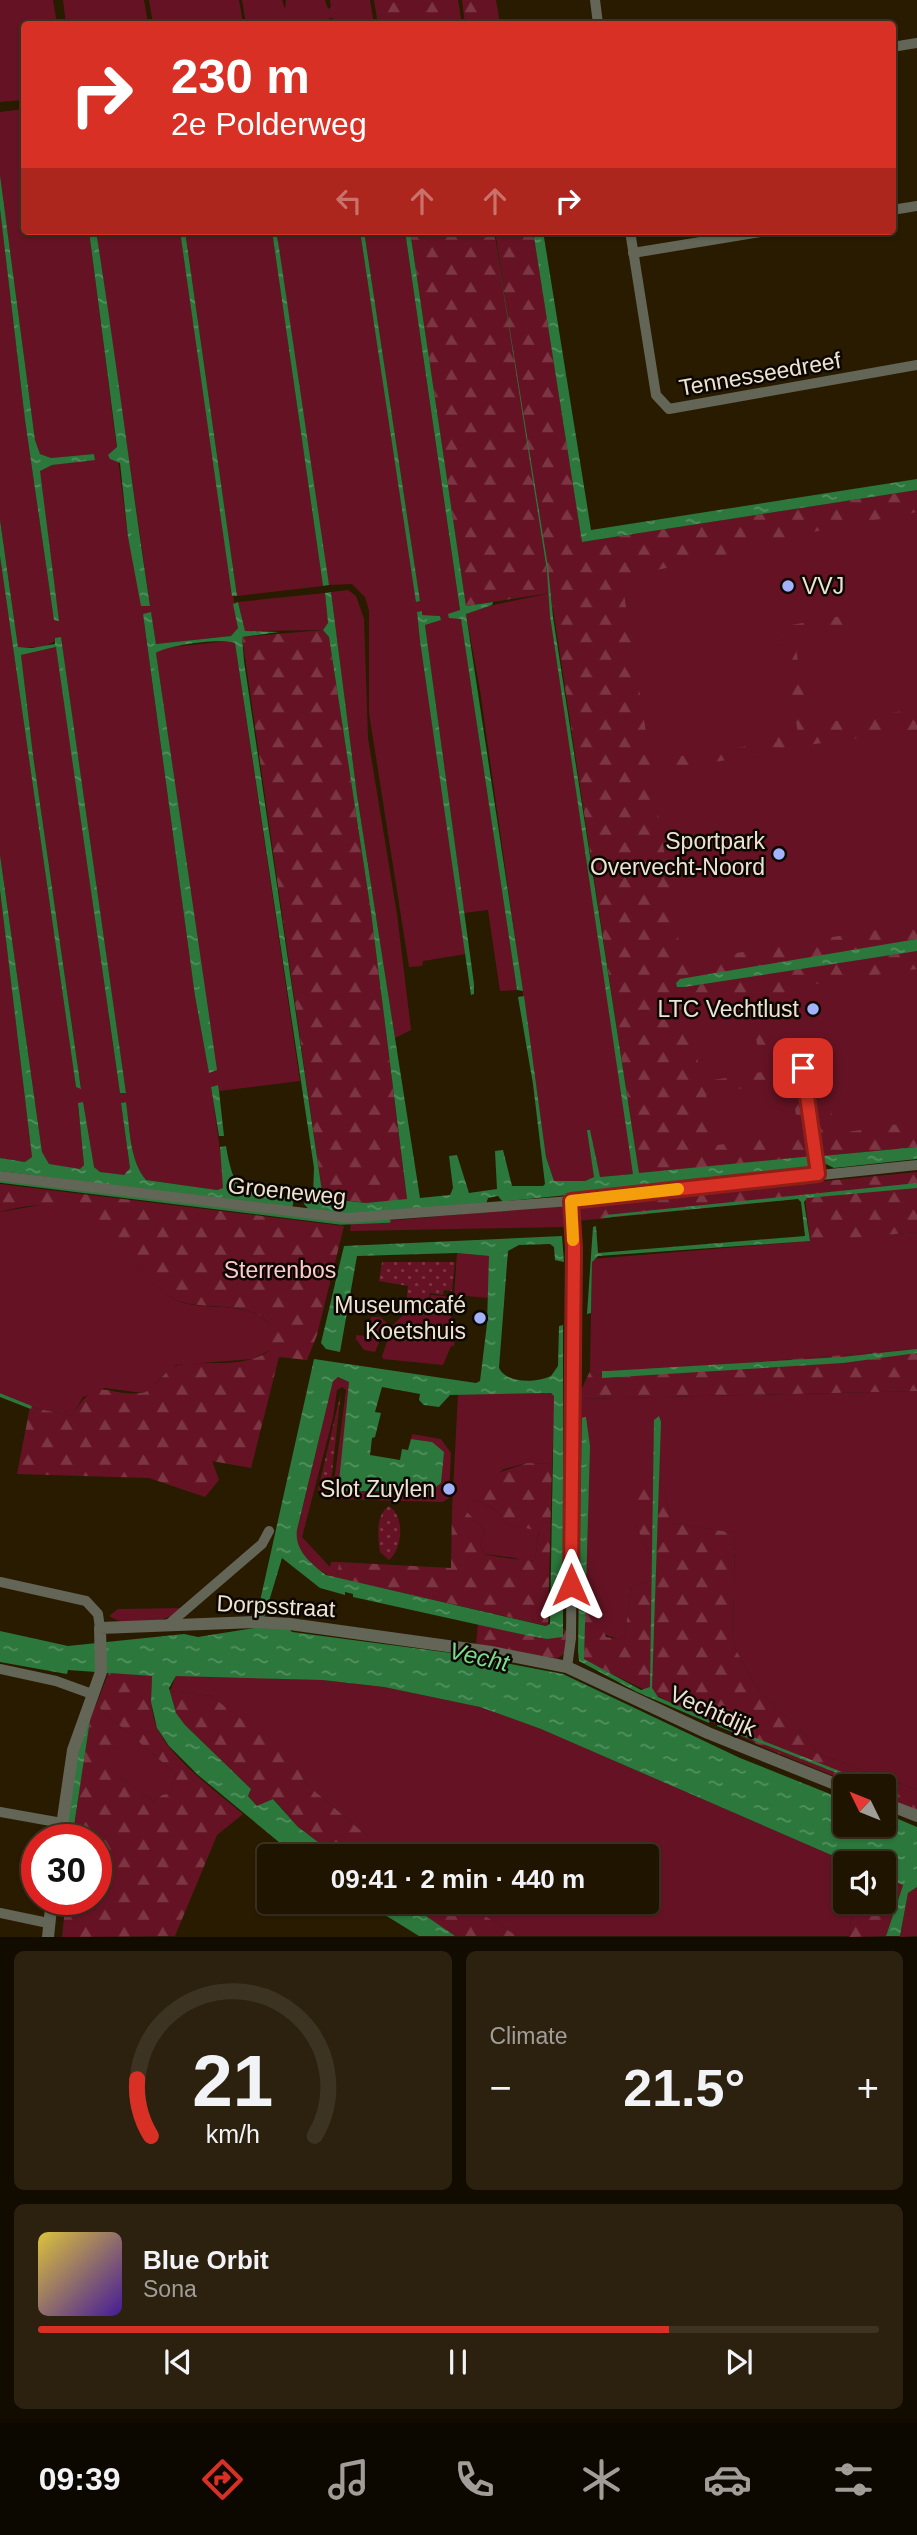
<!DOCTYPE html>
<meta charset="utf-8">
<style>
body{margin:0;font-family:Helvetica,sans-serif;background:#2c210f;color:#f1f3f6;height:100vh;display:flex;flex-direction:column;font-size:26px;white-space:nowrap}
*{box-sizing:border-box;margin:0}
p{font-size:23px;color:#a19e99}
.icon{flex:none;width:38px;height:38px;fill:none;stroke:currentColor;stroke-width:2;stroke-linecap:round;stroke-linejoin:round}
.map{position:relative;height:1937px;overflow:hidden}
.drawer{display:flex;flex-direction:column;gap:14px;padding:14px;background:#110b00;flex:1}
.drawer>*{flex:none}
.banner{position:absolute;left:21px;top:21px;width:875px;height:214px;border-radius:7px;box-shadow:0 2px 5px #0004,0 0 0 2px #3c3322;background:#d93025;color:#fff;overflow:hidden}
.needle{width:46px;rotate:313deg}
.tools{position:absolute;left:833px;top:1774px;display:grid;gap:14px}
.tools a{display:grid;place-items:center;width:63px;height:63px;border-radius:7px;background:#1f1400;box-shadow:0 2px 5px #0004,0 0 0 2px #3c3322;font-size:35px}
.speed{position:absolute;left:21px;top:1824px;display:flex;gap:14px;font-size:35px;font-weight:700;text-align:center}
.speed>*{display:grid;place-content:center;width:91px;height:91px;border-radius:50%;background:#1f1400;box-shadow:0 2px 5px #0004,0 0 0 2px #3c3322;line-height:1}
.speed .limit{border:10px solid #d22;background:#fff;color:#111}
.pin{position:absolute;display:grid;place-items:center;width:60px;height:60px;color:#fff;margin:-30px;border-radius:14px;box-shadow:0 4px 10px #0006}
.me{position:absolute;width:77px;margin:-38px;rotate:0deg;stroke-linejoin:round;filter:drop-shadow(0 0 5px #0008)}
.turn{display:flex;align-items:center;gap:24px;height:147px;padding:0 35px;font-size:32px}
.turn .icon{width:91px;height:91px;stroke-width:2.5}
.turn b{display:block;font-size:49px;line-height:60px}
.lanes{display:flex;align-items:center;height:66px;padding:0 35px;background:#0003;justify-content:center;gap:35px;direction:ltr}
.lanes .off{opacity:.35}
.big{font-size:52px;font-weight:700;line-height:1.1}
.drawer .widget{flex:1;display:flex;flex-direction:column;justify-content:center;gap:10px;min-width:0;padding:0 24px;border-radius:10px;background:#2c210f}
.drawer .dial{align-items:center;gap:0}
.dial svg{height:182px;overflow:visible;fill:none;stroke:#3c3322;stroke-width:7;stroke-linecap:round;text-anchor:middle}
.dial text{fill:#f1f3f6;stroke:none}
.song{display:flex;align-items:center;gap:21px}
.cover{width:84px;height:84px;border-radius:10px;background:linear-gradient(135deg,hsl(50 70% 55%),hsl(260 70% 35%))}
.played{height:7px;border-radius:4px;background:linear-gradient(90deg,#d93025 75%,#3c3322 75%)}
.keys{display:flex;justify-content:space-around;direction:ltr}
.heat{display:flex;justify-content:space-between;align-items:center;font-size:38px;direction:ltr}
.drawer .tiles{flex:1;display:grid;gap:14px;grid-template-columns:1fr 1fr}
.widget:last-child{grid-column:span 2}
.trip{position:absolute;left:257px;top:1844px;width:402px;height:70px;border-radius:7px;background:#1f1400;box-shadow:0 2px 5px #0004,0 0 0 2px #3c3322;font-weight:700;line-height:70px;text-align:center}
.tabs{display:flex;height:112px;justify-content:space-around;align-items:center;background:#0c0800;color:#a19e99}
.tabs .icon{width:49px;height:49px}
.tabs .selected{color:#d93025}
.tabs b{font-size:32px;color:#f1f3f6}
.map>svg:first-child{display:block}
.grass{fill:#651324}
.forest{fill:url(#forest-firs);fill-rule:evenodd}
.garden{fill:url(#garden-dots)}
.water{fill:url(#water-ripples);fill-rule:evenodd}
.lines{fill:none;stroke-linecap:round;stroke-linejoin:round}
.stream{stroke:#2b773c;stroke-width:3.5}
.minor{stroke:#636557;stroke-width:10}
.tertiary{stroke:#636557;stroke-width:12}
.route-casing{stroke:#8d1f18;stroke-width:18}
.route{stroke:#d93025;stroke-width:12}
.slow{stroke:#f59e0b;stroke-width:12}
.poi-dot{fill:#a2b2fd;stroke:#0d0701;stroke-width:2.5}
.labels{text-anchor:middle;stroke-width:5;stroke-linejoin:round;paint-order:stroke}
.street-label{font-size:23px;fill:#ede3d3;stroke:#0d0701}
.poi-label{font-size:23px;fill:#ede3d3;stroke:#0d0701;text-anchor:end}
.park-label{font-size:23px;fill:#fdc9cc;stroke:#0d0701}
.water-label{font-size:24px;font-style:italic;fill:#79dc8a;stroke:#0d0701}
</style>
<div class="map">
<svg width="917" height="1937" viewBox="0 0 917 1937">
<defs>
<pattern id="forest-firs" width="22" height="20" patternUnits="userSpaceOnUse" patternTransform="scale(1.75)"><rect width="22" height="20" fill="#651324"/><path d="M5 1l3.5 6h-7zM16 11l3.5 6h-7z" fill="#7b3543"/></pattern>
<pattern id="garden-dots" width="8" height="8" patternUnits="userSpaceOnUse" patternTransform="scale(1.75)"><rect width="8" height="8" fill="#651324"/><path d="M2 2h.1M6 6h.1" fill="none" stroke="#7b3543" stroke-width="1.8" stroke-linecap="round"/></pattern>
<pattern id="water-ripples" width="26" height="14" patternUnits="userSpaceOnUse" patternTransform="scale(1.75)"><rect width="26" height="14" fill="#2b773c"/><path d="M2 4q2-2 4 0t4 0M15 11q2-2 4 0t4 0" fill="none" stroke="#549160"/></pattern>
</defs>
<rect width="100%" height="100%" fill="#291b00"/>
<g class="grass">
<path d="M0,0h53l4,24h-33v76l-24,2z"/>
<path d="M63,0h81l4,24h-82z"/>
<path d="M149,0h90l4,24h-90z"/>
<path d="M242,0h40l3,9 1,-9h39l3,9 3,-2 -1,-7h40l4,24h-40l-1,-6h-4l1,6h-84z"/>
<path d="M24,109v122h65l39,306 14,69 8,-1 -54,-374h84l58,397 -7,8 -75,8 -5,-31 -8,2 52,381 14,76 7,-2 -60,-417 7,-5 65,-7 7,2 65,438 -81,10 -1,-6 -7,2 13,90 -1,11 -6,2 -71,-10c-17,-20 -16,-53 -20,-78l-5,1 9,65 -6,8 -24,-4 -6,-5 -16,-63 6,61 -4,4 -31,-4 -7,-13 -42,-297v-299l76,531 5,1 -48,-333 -12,-100 36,-8 58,413 5,32 6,1 -65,-455 -17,9h-26l-18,-127v-311l25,211 29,200 -15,-149 13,-6 43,-6 -1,-5 -43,4 -11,-4 -5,-14 -35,-265v-63z"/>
<path d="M185,231h87l51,355 -86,10z"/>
<path d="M276,231h84l57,371 3,-1 -56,-370h41l55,380 -11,7h12l56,372 -17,1 -12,-81 -24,3 -39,-288 16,-5 -1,-4 -18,-1v-4l-5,1 3,29 46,313 -43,7 -1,5 -13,1 -40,-254v-102l-4,-14 -13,-13 -23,1 -3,-9z"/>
<path d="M917,510v636l-229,23 -89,-607z"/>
<path d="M348,590l8,6 8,23 4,119 29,176 14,116 -16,8 -38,-243 -26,-203z"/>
<path d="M325,593l3,30 -5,7 -78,1 -7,-29z"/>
<path d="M550,593v23l84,558 -34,3 -12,-47 6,47 -9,4h-31l-8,-24 -66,-467 -14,-76 4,-4z"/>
<path d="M0,890l32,267 -7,5 -25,-4z"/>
<path d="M46,1204c44,4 70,40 99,70 9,10 20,22 33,27 27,11 74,-2 92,25v24l-17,9 -77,6 -12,9 -12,15 -9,4 -38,-5 -22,9 -11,19 -42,-9 -30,-12v-183z"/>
<path d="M566,1205l1,18 -4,4 -213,4 1,-7z"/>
<path d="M917,1232v117l-320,26 -7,-4 2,-112z"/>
<path d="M457,1253l32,3v42l-35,-3z"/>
<path d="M431,1295l24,2 -8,10 9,23 -2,16h-3l-8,19 -60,-6 -1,-3 11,-31 18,-18 17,2z"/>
<path d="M371,1317h9l7,6 -12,29 -11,-2 -8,-11v-4l11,1z"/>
<path d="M337,1377l12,5 -3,109 86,-49 -21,-3 1,-5 29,5 10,14 -2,45 -6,4 -111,-3 -3,-4 4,-5 13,-100 -4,-3 -5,3 -4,28 -31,119 28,30 1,-5h8l-2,16c-19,-5 -35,-20 -42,-39l38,-158z"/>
<path d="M917,1391v399l-101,-37 -11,-19 -33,-29 -18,-21 -21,-40 2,-111 -65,-10 -5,-34 -16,-15 -13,51 21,49 -4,6 -21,6 -8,55 -21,-7c-8,-15 -7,-26 -25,-34l-1,-201z"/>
<path d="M551,1393l4,4 -3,67 -25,-1 -23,6 -52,40 6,-115z"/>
<path d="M478,1500l18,10 11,14 32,6 -4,30 -10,2 -10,-4 -30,-4 -5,-8 5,-16 -18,-18 4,-10z"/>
<path d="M185,1608c-19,14 -54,22 -76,8l9,-7z"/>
<path d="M186,1675l136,5 62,7 96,20 61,22 311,135h-7v38h8l-4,34h-332l-54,-34h185v-45h-256l-87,-74 -13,-25 -81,-62 -41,-5 6,-15z"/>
<path d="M96,1705l80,69 -5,19 -9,2 -8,7 -35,-26c-11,-30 7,-36 -28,-62z"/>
<path d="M917,1887v49l-17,1 8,-44z"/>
</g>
<g class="forest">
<path d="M374,0h84l4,24h-84z"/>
<path d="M462,0h34l4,24h-35z"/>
<path d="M410,231h84l22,140 -21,-140h38l49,311 335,-52v22l-167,32v5l-124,28 -4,5 27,169 5,9 122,-18 6,-13 5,17 -4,5 -125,20 -6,6 30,185 235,-39v16l-240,42 -1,4 8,2 233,-36v18l-122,18v7l-6,7h-17l-12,7 14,74 -68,13 11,50 92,-12 4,23 -174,18 -112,-736 23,155 -84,13zM715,999l3,17 33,-6 11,62 -61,10 -12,-79z"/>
<path d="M847,615l4,4 -3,8 -66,11 -2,-11z"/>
<path d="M323,630l6,7 42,275 36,288 -41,3 -43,-6 -81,-560z"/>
<path d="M783,642l9,1 4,6 13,76 108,-16v21l-117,16z"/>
<path d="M811,1068l13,1 11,65 82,-13v26l-95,9 -13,-84z"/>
<path d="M801,1074l6,45 -10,1 -8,-43z"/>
<path d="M917,1172v60l-107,10 -5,-44 -228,23 -1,-9 4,-7z"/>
<path d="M0,1184l344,42 -27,109 -10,25 -28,-3 -28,111 -39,-7 7,19 -14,17 -56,-19 -132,-4 13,-67 42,9c27,-44 30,-19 69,-23 17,-2 21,-25 38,-28 29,-5 67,4 91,-15v-24c-17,-27 -65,-15 -91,-25 -15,-5 -27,-19 -37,-30 -48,-49 -68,-80 -142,-59z"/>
<path d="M917,1349v42l-340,8 13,-28 7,4z"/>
<path d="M527,1463l25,1 -4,162 -211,-48 2,-16 112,6 1,-59 43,-35zM478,1500l18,10 11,14 32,7 -4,29c-4,2 -45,-4 -50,-6l-5,-8 5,-16 -18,-18 4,-10z"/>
<path d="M649,1474l16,15 5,34 65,10 -2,111 21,40 18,21 33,29 11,19 101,37v20l-33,-14v-9h-23l-96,-39 -186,-90 -1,-58 18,12 10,25 18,3 8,-54 21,-6 4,-6 -21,-49 3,-47z"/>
<path d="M478,1624l47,11 39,-1 -1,-5 5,2 -4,23 -8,5 -80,-15z"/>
<path d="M109,1672l43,4c-1,17 -2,33 4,49 13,33 61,67 87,89l-26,21 -42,101 -113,1 4,-38h30v-60h-24l19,-125 30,20 1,5 -8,6 5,31 35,26 8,-7 9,-2 5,-19 -80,-69z"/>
<path d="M170,1691l41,5 82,62 12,25 87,74h-54l-40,-30 -24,-28 -16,8 -10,-11 3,-7 -66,-64 -9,-12z"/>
<path d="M884,1877l19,7 -17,52 -37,1 4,-35h31z"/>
<path d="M406,1902h57l54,34h-62z"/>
</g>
<g class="garden">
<path d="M382,1262h73l-3,29 -8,-1 -1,5 -13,-2 -2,14 -22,-2 2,-19 -29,-5z"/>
<path d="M341,1392l-11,99 -9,3 -3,-4z"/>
<path d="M389,1506c16,10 14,42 0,54l-9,-8c-2,-15 -5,-37 9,-46z"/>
</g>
<g class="water">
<path d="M0,175l35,265 5,14 11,4 43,-4 1,6 -43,5 -12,6 19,150 -5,-1 -29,-200 -25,-211z"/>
<path d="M89,231h7c20,125 35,250 54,375h-9l-13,-69 -8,-74 -10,-4 -2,-4 9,-8z"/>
<path d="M180,231h5l52,365h-5z"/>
<path d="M272,231h4l3,17 50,337 -6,1z"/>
<path d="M360,231h4l56,370 -4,1z"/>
<path d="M405,231h5l56,375 27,-4 -1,3 -26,9 57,377 -6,-1 -56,-371 -12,-1 -1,-4 12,-4z"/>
<path d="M494,231l54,336 5,50 86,556 174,-17v11l-6,4 -300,30h-5l-4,-5 -10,2 -2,6 -149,11 -26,-3 -7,-8 1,-5 8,-4 1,-27 -79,-525c-14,-5 -67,2 -79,10l61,417 -8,3 -14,-77 -52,-382 8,-2 5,32 75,-8 7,-8 -5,-24 5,-2 7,29 34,1 -37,5 2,24 79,537 43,5 41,-4 -36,-287 -42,-275 -6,-7 5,-7 -3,-30 6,-1 26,203 63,403 30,-3 3,-7 -4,-32 8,-1 12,38 28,-4 -2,-38 8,-1 9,36h31l2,-2 -12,-100 -15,-87 6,-1 22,161 8,24h31l9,-4 -7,-47h3l10,47 33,-3 -83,-558 -3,-45z"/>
<path d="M533,231h10l48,299 326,-51v11l-335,52z"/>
<path d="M0,520l18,127 14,1 23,-4v-6l6,-1 65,456h-6l-64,-446 -35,8 12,100 48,334 -5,-2 -76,-531z"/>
<path d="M422,611v4l18,1 1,4 -16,5 49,359v10l-3,1 -51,-354 -3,-29z"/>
<path d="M0,855l42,297 7,12 31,5 4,-4 -6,-62 5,-1 11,65 6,5 24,3 6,-7 -9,-65 5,-1c4,25 3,58 20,78l71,10 6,-2 -3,-41 6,-1c9,54 18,44 68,53l-2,10 -292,-38v-13l25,4 7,-5 -32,-267z"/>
<path d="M917,939v12l-233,36h-7l-1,-4 4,-4z"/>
<path d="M218,1085l1,6 5,45h-5l-8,-49z"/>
<path d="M917,1147v12l-83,9 -12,-6v-6z"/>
<path d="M917,1183v5l-110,10 -3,4 6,39 -212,15 -6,6 -1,51 -4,1 6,-87 3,-1 2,27 207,-17 -4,-34 -3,-3 -196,19 4,-3z"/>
<path d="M562,1236l2,26 -9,-2 -1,-13 -4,-3 -31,1 -11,6 -9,117c8,16 37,15 52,8l7,-10 1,-40 4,-1v312l-16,2 -22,-4 -172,-38v-3l-8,-2v3l-25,-7 -38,-30 -21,70 28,1 3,3 167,22 104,20 177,84 105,42v25h39v-12l33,14v60l-9,6 -8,43h-14l17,-51 -19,-9v-12h-32l-311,-135 -61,-22 -96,-20 -62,-7 -146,-4 -7,12 7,25 9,12 66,64 -3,7 9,10 16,-7 25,28 40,30h-41l-99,-82 -29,-29 -12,-18 -6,-26 1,-26 -84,-6 -1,4 -67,-12v-31l68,15 116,-12 14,3 56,-9 60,-269 162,24 4,-2 7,-57 2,-68 -32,-3 -100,3 -17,96 -14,-3 -5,-6 23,-97zM338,1377l11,5 -10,100 7,9h85l10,-8 3,-31 -12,-10 -21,-3 -3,11 -6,-1 -2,11 -30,-5 2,-17 3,-1 6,-24 -6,-1 7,-25 38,7 -1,6 5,5 15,2 11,-12 101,-2 3,3 -4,228 -4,2 -220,-51c-15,-11 -32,-25 -29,-45l36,-149z"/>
<path d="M917,1349v4l-74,10 -241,15v-7h6l234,-14z"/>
<path d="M659,1416l2,6 -9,266 6,9 52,23 -1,3 -72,-31 -58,-31 -1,-10 4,-233 4,-1 4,29 -6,213 57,31 9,-3 4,-267z"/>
<path d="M91,1714l-19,125h-7l13,-87z"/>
<path d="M718,1723l162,64 -20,-5 -143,-56z"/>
<path d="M364,1902h42l49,34h-36z"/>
</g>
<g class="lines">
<g class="stream">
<path d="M0,1181l341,42 48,-2"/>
<path d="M0,1395l30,12"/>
</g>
<g class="minor">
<path d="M595,0l3,24"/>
<path d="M892,47l25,-4"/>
<path d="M892,210l25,-4"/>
<path d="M630,231l26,164 13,14 248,-44"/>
<path d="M633,253l134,-22"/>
<path d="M802,1068l16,106"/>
<path d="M0,1176l347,42 224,-17 346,-36"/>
<path d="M0,1582l86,19 12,13 2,14"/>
<path d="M169,1624l93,-80 7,-13"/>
<path d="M567,1667l4,-29 3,-390 -3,-47"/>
<path d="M0,1669l56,12 36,13"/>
<path d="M0,1812l62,11"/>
<path d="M0,1913l48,10"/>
</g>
<g class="tertiary">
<path d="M884,1803l33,13"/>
<path d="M60,1839l13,-89 28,-78 -1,-44 155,-6 35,2 201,28 76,15 141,66 137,55"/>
<path d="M48,1937l4,-38"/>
</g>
</g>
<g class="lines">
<g class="route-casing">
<path id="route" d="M571,1585l3,-337 -3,-47 247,-27 -15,-106"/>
</g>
<use href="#route" class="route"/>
<path class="slow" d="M573,1240l-2,-39 107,-12"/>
</g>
<g class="poi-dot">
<circle cx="788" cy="586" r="7"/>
<circle cx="779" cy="854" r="7"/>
<circle cx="813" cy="1009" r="7"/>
<circle cx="480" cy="1318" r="7"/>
<circle cx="449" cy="1489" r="7"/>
</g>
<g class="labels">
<g class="street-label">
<text transform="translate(760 374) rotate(-10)" y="8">Tennesseedreef</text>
<text transform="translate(287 1191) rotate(6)" y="8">Groeneweg</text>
<text transform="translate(276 1606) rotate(3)" y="8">Dorpsstraat</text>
<text transform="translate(713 1711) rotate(24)" y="8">Vechtdijk</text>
</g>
<g class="poi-label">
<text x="802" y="594" text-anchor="start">VVJ</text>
<text x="765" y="849">Sportpark<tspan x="765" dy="26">Overvecht-Noord</tspan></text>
<text x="799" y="1017">LTC Vechtlust</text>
<text x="466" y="1313">Museumcafé<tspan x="466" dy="26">Koetshuis</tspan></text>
<text x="435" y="1497">Slot Zuylen</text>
</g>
<g class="park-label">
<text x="280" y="1278">Sterrenbos</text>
</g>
<g class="water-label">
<text transform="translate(479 1657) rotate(13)" y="8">Vecht</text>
</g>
</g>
</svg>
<div class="tools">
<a><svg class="needle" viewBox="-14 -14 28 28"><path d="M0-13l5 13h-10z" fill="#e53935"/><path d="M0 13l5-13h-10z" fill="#a19e99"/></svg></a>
<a><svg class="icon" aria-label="sound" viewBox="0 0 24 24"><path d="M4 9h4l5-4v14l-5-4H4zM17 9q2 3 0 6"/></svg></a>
</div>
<div class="speed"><div class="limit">30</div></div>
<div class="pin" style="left:803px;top:1068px;background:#d93025"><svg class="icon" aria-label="arrive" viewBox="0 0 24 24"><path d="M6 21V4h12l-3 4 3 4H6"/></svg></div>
<svg class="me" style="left:571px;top:1585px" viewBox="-20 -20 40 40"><path d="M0-17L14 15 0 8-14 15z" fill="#d93025" stroke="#fff" stroke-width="4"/></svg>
<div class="trip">09:41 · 2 min · 440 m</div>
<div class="banner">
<div class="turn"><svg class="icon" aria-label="right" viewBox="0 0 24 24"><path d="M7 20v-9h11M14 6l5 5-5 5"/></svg><div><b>230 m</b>2e Polderweg</div></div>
<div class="lanes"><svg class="icon off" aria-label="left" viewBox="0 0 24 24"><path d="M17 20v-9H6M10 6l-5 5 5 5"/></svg><svg class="icon off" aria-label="ahead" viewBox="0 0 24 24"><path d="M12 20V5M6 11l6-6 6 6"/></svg><svg class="icon off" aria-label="ahead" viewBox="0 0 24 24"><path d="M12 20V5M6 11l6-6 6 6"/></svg><svg class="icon" aria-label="right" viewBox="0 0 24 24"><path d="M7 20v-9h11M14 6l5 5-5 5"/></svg></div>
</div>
</div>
<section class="drawer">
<div class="tiles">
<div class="widget dial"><svg viewBox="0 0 100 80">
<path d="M14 69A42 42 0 1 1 86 69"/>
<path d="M14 69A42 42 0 0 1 8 44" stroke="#d93025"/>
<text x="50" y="56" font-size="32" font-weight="700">21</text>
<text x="50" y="72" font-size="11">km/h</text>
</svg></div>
<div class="widget"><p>Climate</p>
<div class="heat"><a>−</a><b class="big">21.5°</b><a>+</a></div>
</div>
<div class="widget">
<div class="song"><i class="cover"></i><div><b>Blue Orbit</b><p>Sona</p></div></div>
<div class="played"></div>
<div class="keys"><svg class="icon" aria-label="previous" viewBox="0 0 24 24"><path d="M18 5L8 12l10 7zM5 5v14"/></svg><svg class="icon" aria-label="pause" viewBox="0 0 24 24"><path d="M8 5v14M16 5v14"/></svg><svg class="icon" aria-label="next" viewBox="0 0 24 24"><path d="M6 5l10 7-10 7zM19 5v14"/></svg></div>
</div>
</div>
</section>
<nav class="tabs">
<b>09:39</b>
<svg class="icon selected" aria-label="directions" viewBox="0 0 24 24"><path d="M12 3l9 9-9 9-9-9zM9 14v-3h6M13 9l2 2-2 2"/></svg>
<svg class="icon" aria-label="music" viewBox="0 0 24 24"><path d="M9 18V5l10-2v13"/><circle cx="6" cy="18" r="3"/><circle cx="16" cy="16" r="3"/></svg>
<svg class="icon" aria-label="phone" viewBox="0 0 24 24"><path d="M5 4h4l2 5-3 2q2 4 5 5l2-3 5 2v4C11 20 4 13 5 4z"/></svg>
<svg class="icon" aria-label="climate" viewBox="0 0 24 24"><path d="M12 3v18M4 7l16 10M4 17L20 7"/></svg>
<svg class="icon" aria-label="car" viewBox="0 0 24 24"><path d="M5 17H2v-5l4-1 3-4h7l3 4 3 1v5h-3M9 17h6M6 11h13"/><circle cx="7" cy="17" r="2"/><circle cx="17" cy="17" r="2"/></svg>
<svg class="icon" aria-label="filters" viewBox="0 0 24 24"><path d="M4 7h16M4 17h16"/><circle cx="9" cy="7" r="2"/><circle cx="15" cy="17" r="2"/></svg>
</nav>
